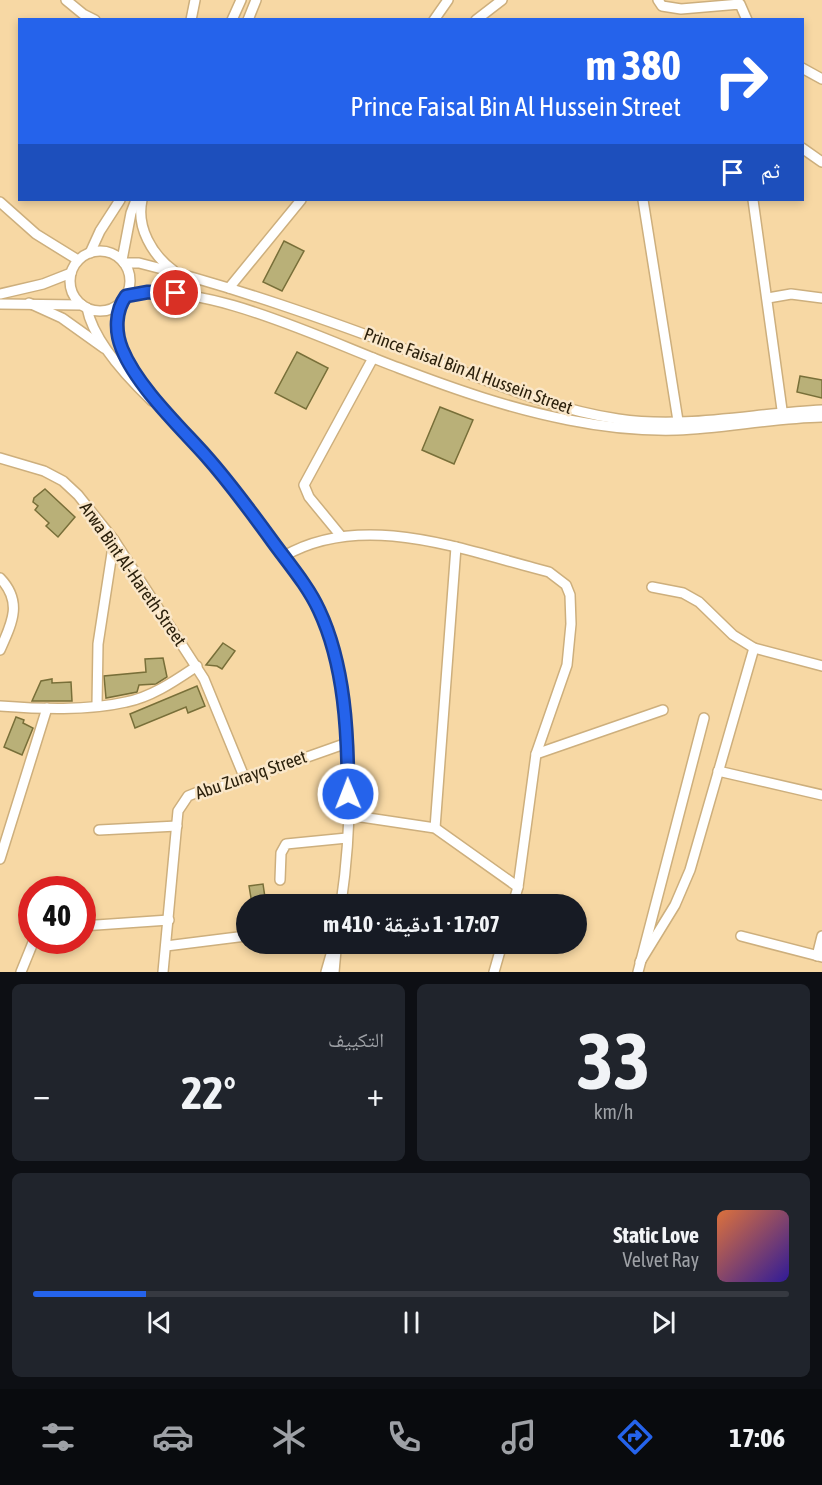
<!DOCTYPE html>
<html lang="ar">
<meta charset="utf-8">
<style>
body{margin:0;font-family:"Asap Condensed","Noto Naskh Arabic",sans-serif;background:#20242c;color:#f1f3f6;direction:rtl;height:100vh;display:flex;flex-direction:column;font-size:22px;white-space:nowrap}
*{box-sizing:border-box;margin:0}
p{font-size:20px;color:#9ea1a6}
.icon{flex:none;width:33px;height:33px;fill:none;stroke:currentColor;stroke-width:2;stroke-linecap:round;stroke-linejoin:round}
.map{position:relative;height:972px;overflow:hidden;direction:ltr}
.details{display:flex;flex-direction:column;gap:12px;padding:12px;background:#0d0f14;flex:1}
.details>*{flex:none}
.banner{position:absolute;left:18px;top:18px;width:786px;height:183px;border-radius:0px;box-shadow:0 3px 9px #0003;direction:rtl;background:#2563eb;color:#fff;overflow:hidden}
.speed{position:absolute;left:18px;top:876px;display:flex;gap:12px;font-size:30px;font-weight:700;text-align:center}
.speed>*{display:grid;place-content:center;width:78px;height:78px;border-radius:50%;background:#171b24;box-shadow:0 3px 9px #0003;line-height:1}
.speed .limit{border:9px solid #d22;background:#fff;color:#111}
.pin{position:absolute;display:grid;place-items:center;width:51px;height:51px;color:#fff;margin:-26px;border:3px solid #fff;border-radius:50%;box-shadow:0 2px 6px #0007}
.me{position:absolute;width:66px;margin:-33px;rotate:359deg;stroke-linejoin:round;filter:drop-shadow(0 0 4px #0008)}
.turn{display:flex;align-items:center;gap:21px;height:126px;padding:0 24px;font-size:27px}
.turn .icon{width:78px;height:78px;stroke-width:2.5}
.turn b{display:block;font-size:42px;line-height:51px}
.then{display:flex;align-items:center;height:57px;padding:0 24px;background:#0003;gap:12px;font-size:22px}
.big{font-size:45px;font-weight:700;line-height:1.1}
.details .tile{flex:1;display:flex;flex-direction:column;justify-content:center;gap:9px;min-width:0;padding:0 21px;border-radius:9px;background:#20242c}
.details .dial{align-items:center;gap:0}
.dial b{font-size:78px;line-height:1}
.song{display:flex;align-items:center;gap:18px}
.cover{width:72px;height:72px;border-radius:9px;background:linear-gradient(135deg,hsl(20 70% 55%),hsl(250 70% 35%))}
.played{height:6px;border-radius:3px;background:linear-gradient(90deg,#2563eb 15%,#363941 15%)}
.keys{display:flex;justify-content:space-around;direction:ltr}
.heat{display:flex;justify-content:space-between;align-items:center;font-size:33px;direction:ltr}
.details .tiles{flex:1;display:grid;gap:12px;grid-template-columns:1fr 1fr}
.tile:last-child{grid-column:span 2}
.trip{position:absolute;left:236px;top:894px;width:351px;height:60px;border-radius:30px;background:#171b24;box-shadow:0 3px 9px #0003;font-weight:700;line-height:60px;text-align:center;direction:rtl}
.dock{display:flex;height:96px;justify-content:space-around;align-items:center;background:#090b0e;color:#9ea1a6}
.dock .icon{width:42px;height:42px}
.dock .active{color:#2563eb}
.dock b{font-size:27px;color:#f1f3f6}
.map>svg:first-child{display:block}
.building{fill:#b9b078;stroke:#786f39;stroke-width:1.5}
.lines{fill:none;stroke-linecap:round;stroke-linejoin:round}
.minor-casing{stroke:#cdaf7d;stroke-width:12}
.minor{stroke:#fff;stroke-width:9}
.route-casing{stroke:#184099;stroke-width:15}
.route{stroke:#2563eb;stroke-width:10}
.labels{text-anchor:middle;stroke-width:5;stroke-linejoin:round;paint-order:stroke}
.street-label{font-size:18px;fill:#2c210c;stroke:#fae7c9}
</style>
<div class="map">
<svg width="822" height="972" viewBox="0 0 822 972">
<rect width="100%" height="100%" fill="#f7d8a4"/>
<g class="building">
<path d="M284,241l20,10 -22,40 -19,-9z"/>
<path d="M297,352l31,16 -22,41 -31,-16z"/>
<path d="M800,376l22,4v18l-25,-6z"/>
<path d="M440,407l33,13 -19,44 -32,-14z"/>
<path d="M45,489l30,28 -17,20 -12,-11 3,-3 -14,-13 3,-4 -5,-4 1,-4z"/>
<path d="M223,643l12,8 -13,18 -5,-3 -11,-1z"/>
<path d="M163,658l4,19 -11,7 -17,1 -2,7 -31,6 -2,-22 42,-4 -1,-13z"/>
<path d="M52,679v4l19,-1 1,19h-40l9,-20z"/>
<path d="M197,686l8,20 -17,7 -2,-6 -51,21 -5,-14z"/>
<path d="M16,717l8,3 -1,3 10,5 -11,27 -18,-8z"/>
<path d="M263,884l3,20h-14l-3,-18z"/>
</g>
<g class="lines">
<g class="minor-casing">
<g id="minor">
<path d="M66,0l17,14 12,6"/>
<path d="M658,0l4,6 19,3 59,-5 7,16"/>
<path d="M191,20l4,-20"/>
<path d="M232,20l9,-20"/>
<path d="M248,20l8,-20"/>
<path d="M434,20l14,-20"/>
<path d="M476,20l26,-20"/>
<path d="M802,68l20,11"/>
<path d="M802,148l20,14"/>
<path d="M142,200c-6,27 10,55 32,71"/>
<path d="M643,200l36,227"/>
<path d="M753,200l30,217"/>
<path d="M0,202l36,32 42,26"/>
<circle cx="100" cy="281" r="30"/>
<path d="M90,253l10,-22 20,-31"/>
<path d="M122,260l9,-47 5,-13"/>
<path d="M124,263h15c96,24 189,57 281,92 65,24 129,54 198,64 68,10 136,-6 204,-9"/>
<path d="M229,288l72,-88"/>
<path d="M0,294l43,-10 28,-11"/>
<path d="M126,296c74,-19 202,46 273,72 55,21 112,41 170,52 35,7 72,11 108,10 48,-2 96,-12 145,-13"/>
<path d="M768,298l23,-4 31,4"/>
<path d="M122,302c-4,15 -6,29 -1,44 13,35 52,74 77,101 27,30 50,61 74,93 19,25 39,51 51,80 33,77 30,202 18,284"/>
<path d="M29,303l33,15 42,30"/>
<path d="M0,304l82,1"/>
<path d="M87,308c6,32 41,70 65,93"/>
<path d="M0,458l44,13 19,10 15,14 36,45 90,139 41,100"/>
<path d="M341,536l-32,-39 -5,-12 69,-127"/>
<path d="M284,556c76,-44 171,-9 250,12l15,4 17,13 4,10 1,29 -4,41 -31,89 -18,133 -5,17"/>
<path d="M0,578c23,24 12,45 0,72"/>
<path d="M652,587l31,6 16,9 34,33 21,13 68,18"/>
<path d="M97,705l1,-61 16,-104"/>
<path d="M0,706c40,3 87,5 126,-4 26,-5 50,-22 71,-36"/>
<path d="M536,754l127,-44"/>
<path d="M718,771l104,24"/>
<path d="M348,815l87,13 83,59"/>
<path d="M435,828l21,-281"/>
<path d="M99,830l78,-4"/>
<path d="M0,859l47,-151"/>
<path d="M280,880l1,-27 5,-9 61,-6"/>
<path d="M82,926l87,-6"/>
<path d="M741,936l81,21"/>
<path d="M166,946l80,-10"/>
<path d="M817,956l5,-20"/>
<path d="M640,962l35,-57 15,-35 64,-222"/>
<path d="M21,972l13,-32"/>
<path d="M163,972l15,-161 10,-15 10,-4 30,-7 119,-42"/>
<path d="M326,972l8,-28"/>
<path d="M334,972l2,-22"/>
<path d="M494,972l8,-28"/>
<path d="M638,972l66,-254"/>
</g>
</g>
<use href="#minor" class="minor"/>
</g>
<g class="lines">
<g class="route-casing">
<path id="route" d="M176,293l-28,-1 -22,4c-11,15 -11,36 -4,53 15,37 57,77 84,107 24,27 46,57 67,86 16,22 35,44 46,68 26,55 29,124 29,184"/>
</g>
<use href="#route" class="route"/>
</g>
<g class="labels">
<g class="street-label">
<text transform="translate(468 371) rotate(20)" y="6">Prince Faisal Bin Al Hussein Street</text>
<text transform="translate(133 574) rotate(55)" y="6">Arwa Bint Al-Hareth Street</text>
<text transform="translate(251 775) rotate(-19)" y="6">Abu Zurayq Street</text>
</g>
</g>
</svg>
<div class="speed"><div class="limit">40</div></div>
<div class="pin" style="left:176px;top:293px;background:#d93025"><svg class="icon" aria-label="arrive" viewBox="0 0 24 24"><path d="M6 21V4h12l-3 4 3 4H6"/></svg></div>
<svg class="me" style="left:348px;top:794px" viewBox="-20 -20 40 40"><circle r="17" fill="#2563eb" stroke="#fff" stroke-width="3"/><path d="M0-11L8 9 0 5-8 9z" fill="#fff"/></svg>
<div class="trip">17:07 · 1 دقيقة · 410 m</div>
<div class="banner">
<div class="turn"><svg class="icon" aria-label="right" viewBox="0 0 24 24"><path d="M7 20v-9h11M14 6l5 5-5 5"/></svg><div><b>380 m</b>Prince Faisal Bin Al Hussein Street</div></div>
<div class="then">ثم<svg class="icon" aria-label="arrive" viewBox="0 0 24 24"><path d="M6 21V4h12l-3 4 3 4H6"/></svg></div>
</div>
</div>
<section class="details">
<div class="tiles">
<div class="tile dial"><b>33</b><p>km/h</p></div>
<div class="tile"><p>التكييف</p>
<div class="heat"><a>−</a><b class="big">22°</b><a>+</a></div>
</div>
<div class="tile">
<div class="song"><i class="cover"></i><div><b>Static Love</b><p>Velvet Ray</p></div></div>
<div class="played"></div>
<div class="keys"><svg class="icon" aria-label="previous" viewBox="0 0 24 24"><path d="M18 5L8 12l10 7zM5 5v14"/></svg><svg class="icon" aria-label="pause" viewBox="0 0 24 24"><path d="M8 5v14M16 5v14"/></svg><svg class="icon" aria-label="next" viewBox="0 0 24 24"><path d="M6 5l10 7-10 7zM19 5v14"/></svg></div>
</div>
</div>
</section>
<nav class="dock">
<b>17:06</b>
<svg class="icon active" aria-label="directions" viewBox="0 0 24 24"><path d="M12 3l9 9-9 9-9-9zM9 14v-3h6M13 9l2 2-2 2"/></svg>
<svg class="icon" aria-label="music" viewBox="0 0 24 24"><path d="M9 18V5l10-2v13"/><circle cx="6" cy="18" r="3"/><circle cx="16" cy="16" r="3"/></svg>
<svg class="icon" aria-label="phone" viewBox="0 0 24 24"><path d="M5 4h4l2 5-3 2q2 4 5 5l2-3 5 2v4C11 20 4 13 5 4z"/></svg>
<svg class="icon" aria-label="climate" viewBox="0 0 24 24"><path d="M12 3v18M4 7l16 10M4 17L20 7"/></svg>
<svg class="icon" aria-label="car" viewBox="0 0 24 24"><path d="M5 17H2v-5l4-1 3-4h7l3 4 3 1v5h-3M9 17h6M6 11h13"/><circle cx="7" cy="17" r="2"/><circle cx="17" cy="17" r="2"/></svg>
<svg class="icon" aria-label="filters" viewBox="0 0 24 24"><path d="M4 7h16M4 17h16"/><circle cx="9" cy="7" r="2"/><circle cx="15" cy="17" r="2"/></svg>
</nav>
